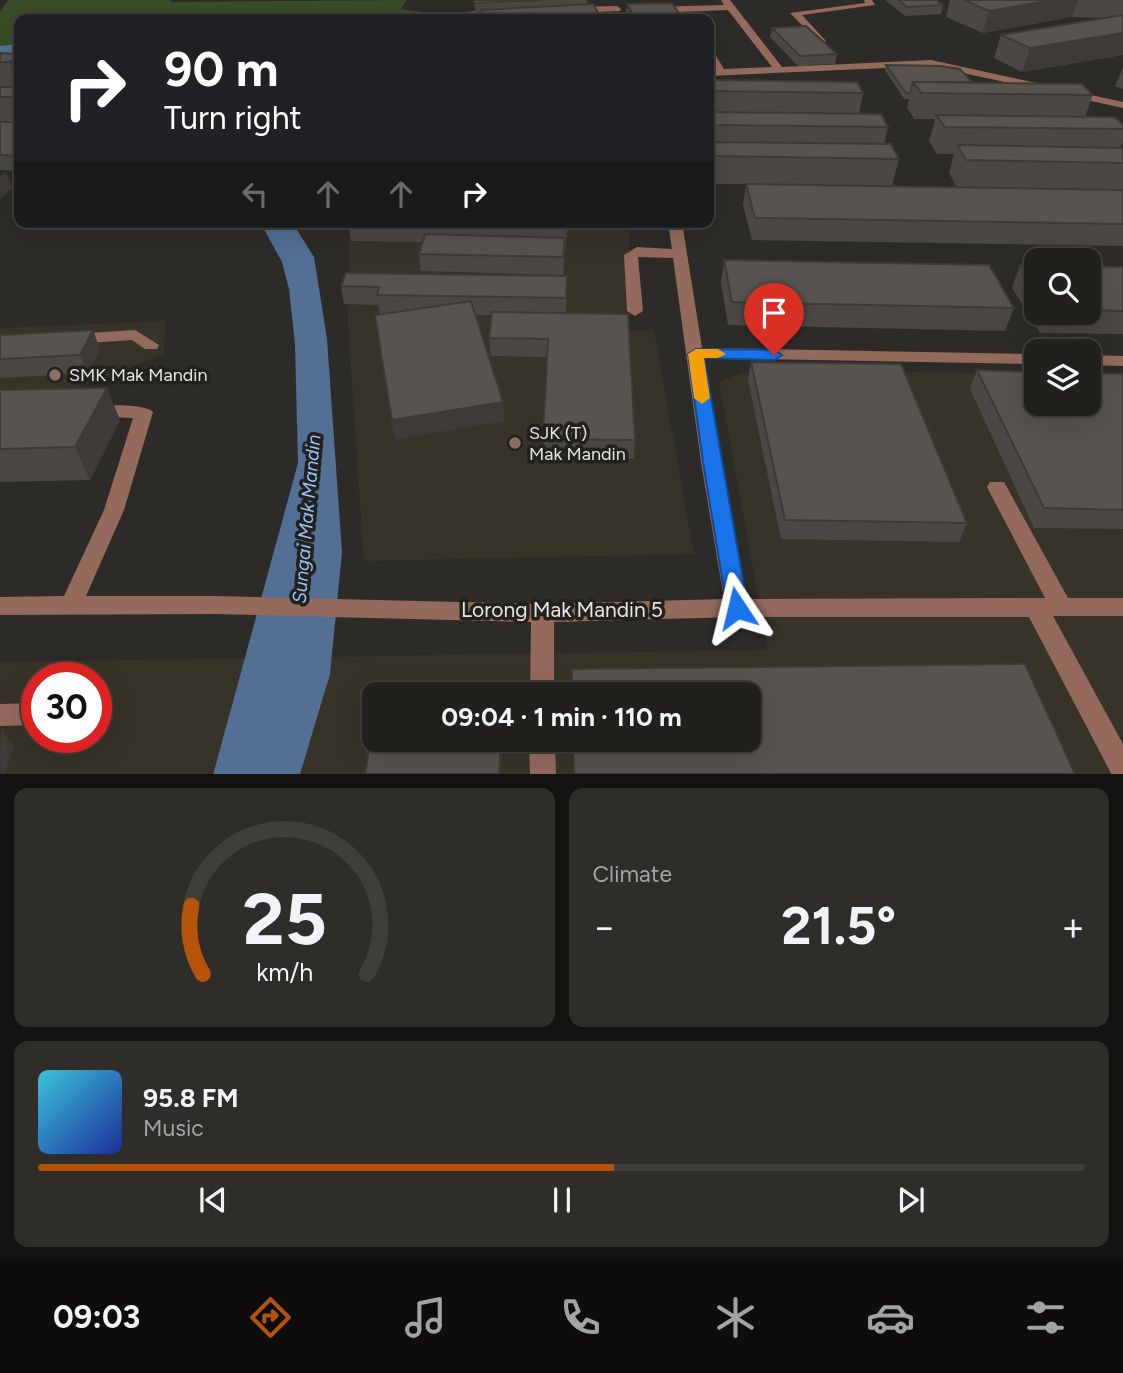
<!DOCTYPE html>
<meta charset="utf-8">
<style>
body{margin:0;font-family:Figtree,sans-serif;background:#2e2d2a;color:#f1f3f6;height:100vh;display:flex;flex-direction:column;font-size:26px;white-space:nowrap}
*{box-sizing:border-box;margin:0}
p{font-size:23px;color:#a2a3a4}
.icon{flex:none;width:38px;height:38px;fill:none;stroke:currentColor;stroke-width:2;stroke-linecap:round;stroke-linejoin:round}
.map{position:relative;height:774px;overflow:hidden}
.panel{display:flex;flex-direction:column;gap:14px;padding:14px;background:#131210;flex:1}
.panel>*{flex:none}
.top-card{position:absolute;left:14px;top:14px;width:700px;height:214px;border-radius:14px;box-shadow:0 7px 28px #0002,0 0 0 2px #3f3e3b;background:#202124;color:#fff;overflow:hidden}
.buttons{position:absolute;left:1024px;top:248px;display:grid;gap:14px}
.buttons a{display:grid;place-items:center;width:77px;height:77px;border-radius:14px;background:#22201d;box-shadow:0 7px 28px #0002,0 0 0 2px #3f3e3b;font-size:35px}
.speed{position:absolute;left:21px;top:662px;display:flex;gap:14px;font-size:35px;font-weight:700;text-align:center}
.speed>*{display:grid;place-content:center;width:91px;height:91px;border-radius:50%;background:#22201d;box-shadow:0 7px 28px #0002,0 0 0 2px #3f3e3b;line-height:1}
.speed .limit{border:10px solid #d22;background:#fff;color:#111}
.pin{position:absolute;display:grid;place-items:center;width:60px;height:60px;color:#fff;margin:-72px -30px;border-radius:50% 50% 50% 0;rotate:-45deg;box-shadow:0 0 7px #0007}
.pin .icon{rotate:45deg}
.me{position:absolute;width:77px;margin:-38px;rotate:350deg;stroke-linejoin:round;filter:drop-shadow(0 0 5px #0008)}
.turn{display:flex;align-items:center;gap:24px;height:147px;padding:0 35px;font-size:32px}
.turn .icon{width:91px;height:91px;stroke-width:2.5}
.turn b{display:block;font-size:49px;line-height:60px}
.lanes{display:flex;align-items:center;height:66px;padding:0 35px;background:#0003;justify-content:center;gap:35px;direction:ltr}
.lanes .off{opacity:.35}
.big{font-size:52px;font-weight:700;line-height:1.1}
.panel .widget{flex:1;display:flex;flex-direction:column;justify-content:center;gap:10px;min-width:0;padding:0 24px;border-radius:14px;background:#2e2d2a}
.panel .dial{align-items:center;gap:0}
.dial svg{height:182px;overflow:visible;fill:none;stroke:#3f3e3b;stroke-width:7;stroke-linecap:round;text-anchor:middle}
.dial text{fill:#f1f3f6;stroke:none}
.song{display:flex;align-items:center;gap:21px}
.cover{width:84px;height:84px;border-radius:10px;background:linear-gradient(135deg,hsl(190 70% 55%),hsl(230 70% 35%))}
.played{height:7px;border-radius:4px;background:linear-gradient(90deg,#b45309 55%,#3f3e3b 55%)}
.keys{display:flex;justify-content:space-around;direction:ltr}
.heat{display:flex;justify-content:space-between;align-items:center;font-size:38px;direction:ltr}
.panel .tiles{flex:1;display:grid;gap:14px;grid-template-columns:1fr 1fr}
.widget:last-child{grid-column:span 2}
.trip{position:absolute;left:362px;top:682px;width:399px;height:70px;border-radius:14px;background:#22201d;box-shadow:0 7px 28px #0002,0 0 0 2px #3f3e3b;font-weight:700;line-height:70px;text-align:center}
.dock{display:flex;height:112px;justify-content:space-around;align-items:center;background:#0e0d0c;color:#a2a3a4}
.dock .icon{width:49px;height:49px}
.dock .on{color:#b45309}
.dock b{font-size:32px;color:#f1f3f6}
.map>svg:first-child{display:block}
.built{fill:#373329;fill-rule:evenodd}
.green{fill:#3a4c28}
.water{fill:#536f94}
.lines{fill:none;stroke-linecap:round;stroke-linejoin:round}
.river{fill:#536f94;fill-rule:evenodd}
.minor{fill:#946a5d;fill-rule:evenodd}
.wall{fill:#4b4744}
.shaded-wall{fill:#3d3a37}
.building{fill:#57534f;stroke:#3d3a37;stroke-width:2}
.route{fill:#1a73e8;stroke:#114b97;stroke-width:2}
.slow{fill:#f59e0b}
.education-dot{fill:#8d6e63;stroke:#23211d;stroke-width:2.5}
.labels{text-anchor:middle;stroke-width:7;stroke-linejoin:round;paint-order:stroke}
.poi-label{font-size:18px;fill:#e6e5e2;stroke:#23211d;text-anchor:start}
.water-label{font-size:19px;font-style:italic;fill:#96c3fe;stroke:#23211d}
.near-street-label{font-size:21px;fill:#e6e5e2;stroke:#23211d}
</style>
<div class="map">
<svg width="1123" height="775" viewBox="0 0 1123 775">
<rect width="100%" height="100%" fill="#2d2b27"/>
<g class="built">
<path d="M349,222h281l-5,109h29l40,223 -330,7 -16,-238z"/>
<path d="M165,321l-1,33 -109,42 -55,1v-69z"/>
<path d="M752,369l284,5v30h52l35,-28v398h-1123v-112l768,-12 -49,-268zM37,677h59v60h-59zM374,695h375v45h-375z"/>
</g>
<path class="green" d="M8,0h164l-2,2 237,-2 -6,9 37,5 -2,5h-257l-30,-7 -41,7h-89v29l-19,3v-39z"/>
<path class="water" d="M260,222h32l22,35 13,82 15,213 -12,122 -30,100 -87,1 85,-312 -3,-119 -6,-55 -7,-27z"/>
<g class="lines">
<g class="river">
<path d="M127,12l43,2 4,5h-59l4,-5z"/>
<path d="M19,44v16l-19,2v-16z"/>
</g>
<g class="minor">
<path d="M721,0h9l52,67 149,-7 192,42v6l-192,-42 -222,10v-6h4l-4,-9v-11l4,1 11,18 48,-2 -44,-57 -74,3 -4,-3 4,-3 70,-2z"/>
<path d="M864,0h8l3,5 -73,10 24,26 -5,3 -31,-31 75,-10z"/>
<path d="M617,6l4,3 -1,2 -45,2 -4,-3 4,-3z"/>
<path d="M502,9l3,1v4l-57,5 6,-6z"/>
<path d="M668,222h14l20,126 334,6v10l-332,-6 42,241 299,-1 -58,-111 3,-5h14l64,116h55v18h-70l70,128v31h-11l-83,-158h-292l-183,5v73h-24l1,-73 -317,-8 -214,1v-18l64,-1 40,-86 29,-92 -47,-2 -3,-4c7,-9 63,-9 70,0l-29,98 -38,86h128l329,8 181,-5 -23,-137 -28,-204 -35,-1 5,54 -8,5 -8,-5 -3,-56 13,-8 35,2z"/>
<path d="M135,330l24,15 -2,4h-12l-13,-9 -59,4 -8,-5 8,-5z"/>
<path d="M1088,355l35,1v10l-35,-1z"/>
<path d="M37,703v22l-37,1v-22z"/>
<path d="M529,740h26l1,35h-26z"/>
</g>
</g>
<g class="wall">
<path d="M473,0h114v4l12,10v5h-119v-7h-4z"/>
<path d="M885,0h51l7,5 -2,9 -36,2z"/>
<path d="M950,0h173v55l-101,17 -28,-14 7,-23 109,-17 -38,-1 -89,16 -37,-16z"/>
<path d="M627,4l56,15h-54l-3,-6z"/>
<path d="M772,28l65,26 -2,10 -37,2 -28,-29z"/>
<path d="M0,53l19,1v32h-19z"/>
<path d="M886,65l86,17 121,13 -8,22 38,8v16l-3,7h3v98l-371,-6 -9,-35 3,-21h-34l-2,-15 2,-18h-3v-71l154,13 -4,21 29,13 -4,17 15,15 -7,27 65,1 -8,-14 5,-19h-17l-8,-13 6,-22h-21l-7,-12 2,-8h-5l-19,-29z"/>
<path d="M1123,67v22l-8,-3z"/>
<path d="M0,87h19v84l-19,-1z"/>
<path d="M568,222l-5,53 -142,-4 -2,-17 4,-12 -72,-1 -3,-17z"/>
<path d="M724,260l290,48 -9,23 -277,-6 -7,-42z"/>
<path d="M1020,265h16v48h52v-47l35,1v67l-83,-1 -28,-45z"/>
<path d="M567,276l-1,37 69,127 -1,19 -91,-1v-19l4,-82 -56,-1 -2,-18 3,-23h-17l28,87 1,19 -109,18 -20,-124 10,-2h-5l-2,-8 -34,-1 -3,-18z"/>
<path d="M0,335l100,14 -12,24 -88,5z"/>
<path d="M751,362l216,161 -8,19 -178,-3 -33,-159z"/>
<path d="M977,370l146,4v155l-89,-1 -64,-139z"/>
<path d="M0,390l120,30 -30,60 -90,2z"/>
</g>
<g class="shaded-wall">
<path d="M1053,0h25l-6,17 -89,16 6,-22z"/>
<path d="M152,13l2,6h-8z"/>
<path d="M1123,33v22l-101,17 8,-24z"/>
<path d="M19,55v31l-9,-24z"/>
<path d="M6,172l7,16 -13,11v-23z"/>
<path d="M565,238v17l-2,20v-18z"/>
<path d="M93,330l7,19 -12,24 -8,-18z"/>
<path d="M107,388l13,32 -30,60 -15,-33z"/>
<path d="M503,402l1,19 -109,18 -3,-19z"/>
<path d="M1,729l13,19 -10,26h-4z"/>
<path d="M501,740h2l-2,34h-2z"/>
</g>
<g class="building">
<path d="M474,0h69l-68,3z"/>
<path d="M898,0h38l7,5 -36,2z"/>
<path d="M964,0h89l-64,11z"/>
<path d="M672,3l11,16h-48l-8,-15z"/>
<path d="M593,4l6,10 -94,5h-22l-3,-9z"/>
<path d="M129,13h23l-6,6h-23z"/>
<path d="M1123,15v18l-93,15 -29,-13z"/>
<path d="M806,26l31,28 -37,2 -28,-28z"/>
<path d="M0,53l19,1v1l-9,7h-10z"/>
<path d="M886,65l55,1 19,3 12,13h-59l-3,12 -4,-1z"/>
<path d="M709,80l148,2 6,11 -154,-2z"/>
<path d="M913,82l169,2 11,11 -172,-2z"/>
<rect x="0" y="87" width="19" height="10"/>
<path d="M709,112l172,2 7,13 -179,-2z"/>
<path d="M936,115l179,2 8,8v4l-178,-2z"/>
<path d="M0,122h19v34l-19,-1z"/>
<path d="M713,142l178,2 8,15 -184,-3z"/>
<path d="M957,145l166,3v15l-157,-3z"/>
<path d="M746,184l377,6v34l-368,-6z"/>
<path d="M349,222h218l-1,6 -218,-4z"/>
<path d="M425,234l140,4 -2,19 -144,-3z"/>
<path d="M724,260l265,5 25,43 -282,-6z"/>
<path d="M1020,265h16v25z"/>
<path d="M1088,266l35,1v44l-35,-1z"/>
<path d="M346,273l221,3 -1,22 -189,-3 2,-8 -38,-1z"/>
<path d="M471,301l32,101 -111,18 -17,-105z"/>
<path d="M492,312l136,2 7,126 -92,-1 5,-100 -59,-1z"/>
<path d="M93,330l-13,25 -80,4v-24z"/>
<path d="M751,362l150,2 66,159 -182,-3z"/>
<path d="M977,370l59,2v32h52v-31l35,1v136l-79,-2z"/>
<path d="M107,388l-32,59 -75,2v-59z"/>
<path d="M1025,664l50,110h-501l-1,-34h176v-45h-177v-26z"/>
<path d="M381,686l123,1v8h-125z"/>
<path d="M374,721v19h127l-2,34h-134z"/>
</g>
<path class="route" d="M696,349l78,1 8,5 -8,5 -70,-2 44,250 -3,6 -8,3 -7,-3 -3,-6 -24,-146 -15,-108z"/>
<path class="slow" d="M696,349h22l8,5 -8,4h-14l6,40 -8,6 -8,-6 -6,-44z"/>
<g class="education-dot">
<circle cx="55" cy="375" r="7"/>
<circle cx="515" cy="443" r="7"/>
</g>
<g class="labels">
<g class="poi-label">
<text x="69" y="381">SMK Mak Mandin</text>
<text x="529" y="439">SJK (T)<tspan x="529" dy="21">Mak Mandin</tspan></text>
</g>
<g class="water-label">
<text transform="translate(306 519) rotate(-85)" y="7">Sungai Mak Mandin</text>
</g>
<g class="near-street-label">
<text x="562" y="617">Lorong Mak Mandin 5</text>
</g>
</g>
</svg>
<div class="buttons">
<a><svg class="icon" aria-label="search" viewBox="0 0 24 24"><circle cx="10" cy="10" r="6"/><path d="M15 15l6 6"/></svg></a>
<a><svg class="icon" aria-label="layers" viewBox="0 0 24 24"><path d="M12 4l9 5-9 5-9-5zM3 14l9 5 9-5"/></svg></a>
</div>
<div class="speed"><div class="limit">30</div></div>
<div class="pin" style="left:774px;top:355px;background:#d93025"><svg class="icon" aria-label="arrive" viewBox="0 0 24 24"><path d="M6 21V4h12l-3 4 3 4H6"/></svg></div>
<svg class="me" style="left:737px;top:608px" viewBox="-20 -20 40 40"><path d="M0-17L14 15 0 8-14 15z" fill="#1a73e8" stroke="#fff" stroke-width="4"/></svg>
<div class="trip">09:04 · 1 min · 110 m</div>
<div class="top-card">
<div class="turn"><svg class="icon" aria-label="right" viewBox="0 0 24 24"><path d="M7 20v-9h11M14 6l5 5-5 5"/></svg><div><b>90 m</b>Turn right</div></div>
<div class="lanes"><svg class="icon off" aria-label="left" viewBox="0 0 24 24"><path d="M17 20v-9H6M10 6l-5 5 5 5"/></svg><svg class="icon off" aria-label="ahead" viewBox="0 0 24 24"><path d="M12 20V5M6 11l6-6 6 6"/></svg><svg class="icon off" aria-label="ahead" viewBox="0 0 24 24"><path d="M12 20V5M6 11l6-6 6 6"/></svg><svg class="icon" aria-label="right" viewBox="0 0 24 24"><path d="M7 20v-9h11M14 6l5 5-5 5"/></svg></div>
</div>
</div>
<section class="panel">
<div class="tiles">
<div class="widget dial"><svg viewBox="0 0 100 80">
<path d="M14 69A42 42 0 1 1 86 69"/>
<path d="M14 69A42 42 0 0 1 9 39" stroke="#b45309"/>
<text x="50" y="56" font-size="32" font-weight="700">25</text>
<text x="50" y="72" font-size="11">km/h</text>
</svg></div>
<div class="widget"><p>Climate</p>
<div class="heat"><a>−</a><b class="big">21.5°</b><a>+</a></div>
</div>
<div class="widget">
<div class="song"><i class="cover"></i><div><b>95.8 FM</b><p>Music</p></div></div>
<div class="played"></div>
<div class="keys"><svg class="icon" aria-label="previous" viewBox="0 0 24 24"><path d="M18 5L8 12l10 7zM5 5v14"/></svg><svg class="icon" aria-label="pause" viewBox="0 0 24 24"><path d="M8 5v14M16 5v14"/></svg><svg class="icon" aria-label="next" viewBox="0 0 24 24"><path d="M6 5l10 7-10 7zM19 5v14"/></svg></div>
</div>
</div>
</section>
<nav class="dock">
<b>09:03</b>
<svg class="icon on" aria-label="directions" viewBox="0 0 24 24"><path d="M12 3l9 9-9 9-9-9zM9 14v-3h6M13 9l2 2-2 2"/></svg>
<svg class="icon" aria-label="music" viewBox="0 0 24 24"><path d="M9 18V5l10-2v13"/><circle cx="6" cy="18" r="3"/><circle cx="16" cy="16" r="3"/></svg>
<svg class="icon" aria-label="phone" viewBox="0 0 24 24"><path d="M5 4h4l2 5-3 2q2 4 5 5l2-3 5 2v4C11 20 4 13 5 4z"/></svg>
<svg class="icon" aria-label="climate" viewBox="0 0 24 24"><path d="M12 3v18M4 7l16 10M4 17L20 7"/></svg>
<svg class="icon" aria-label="car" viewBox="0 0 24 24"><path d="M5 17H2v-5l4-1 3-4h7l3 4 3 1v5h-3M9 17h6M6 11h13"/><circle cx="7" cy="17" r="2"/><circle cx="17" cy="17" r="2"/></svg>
<svg class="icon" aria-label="filters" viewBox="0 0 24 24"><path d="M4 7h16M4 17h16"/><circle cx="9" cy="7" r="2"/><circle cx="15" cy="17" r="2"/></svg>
</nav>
